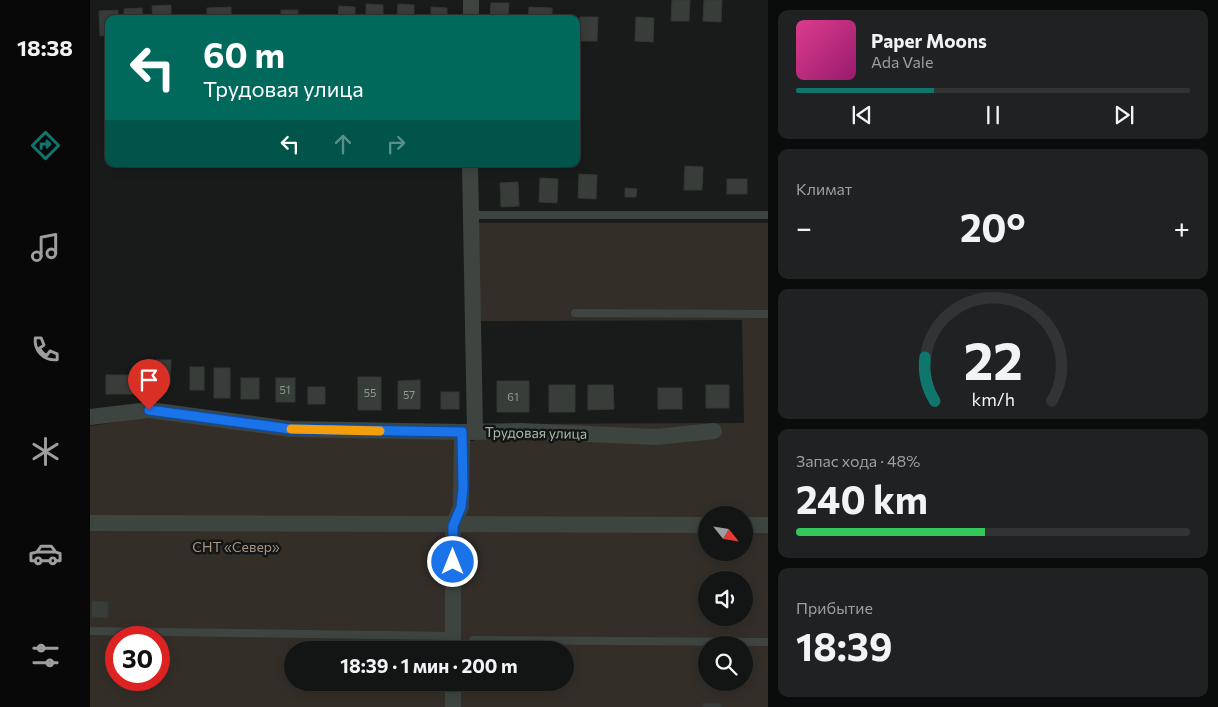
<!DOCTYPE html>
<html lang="ru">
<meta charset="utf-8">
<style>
body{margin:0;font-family:Commissioner,sans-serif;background:#202122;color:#f1f3f6;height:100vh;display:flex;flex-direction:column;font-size:19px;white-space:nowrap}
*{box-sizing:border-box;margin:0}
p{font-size:16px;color:#9d9ea0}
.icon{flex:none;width:28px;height:28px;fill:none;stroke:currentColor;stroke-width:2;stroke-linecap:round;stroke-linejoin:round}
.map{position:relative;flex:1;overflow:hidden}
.side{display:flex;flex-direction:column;gap:10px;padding:10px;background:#0a0b0b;width:450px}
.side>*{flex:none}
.hud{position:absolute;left:15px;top:15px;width:475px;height:152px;border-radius:10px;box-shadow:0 2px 12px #0003,0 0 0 1px #323334;background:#00695c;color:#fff;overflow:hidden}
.needle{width:32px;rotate:120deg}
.tools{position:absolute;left:608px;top:506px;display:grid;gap:10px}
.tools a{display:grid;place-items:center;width:55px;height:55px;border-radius:50%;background:#131414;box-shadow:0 2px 12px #0003,0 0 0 1px #323334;font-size:25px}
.speed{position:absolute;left:15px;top:626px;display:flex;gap:10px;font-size:25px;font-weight:700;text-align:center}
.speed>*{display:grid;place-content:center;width:65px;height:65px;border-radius:50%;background:#131414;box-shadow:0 2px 12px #0003,0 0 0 1px #323334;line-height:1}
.speed .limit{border:8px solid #d22;background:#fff;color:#111}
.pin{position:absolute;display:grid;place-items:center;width:42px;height:42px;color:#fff;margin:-51px -21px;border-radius:50% 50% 50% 0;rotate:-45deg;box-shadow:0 0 5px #0007}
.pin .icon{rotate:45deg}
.me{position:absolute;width:55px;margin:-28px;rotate:0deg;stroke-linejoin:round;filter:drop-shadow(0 0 4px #0008)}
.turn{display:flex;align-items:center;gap:18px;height:105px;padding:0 15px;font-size:22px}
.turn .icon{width:65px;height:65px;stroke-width:2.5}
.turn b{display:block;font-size:35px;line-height:42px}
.lanes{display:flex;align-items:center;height:48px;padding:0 15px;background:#0003;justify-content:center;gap:25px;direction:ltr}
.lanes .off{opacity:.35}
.big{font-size:38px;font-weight:700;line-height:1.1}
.side .card{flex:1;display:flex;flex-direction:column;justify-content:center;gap:8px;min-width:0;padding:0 18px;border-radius:10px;background:#202122}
.side .dial{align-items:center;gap:0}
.dial svg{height:130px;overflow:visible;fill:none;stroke:#323334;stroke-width:7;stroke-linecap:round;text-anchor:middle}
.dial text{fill:#f1f3f6;stroke:none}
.song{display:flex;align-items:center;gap:15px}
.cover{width:60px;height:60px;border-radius:8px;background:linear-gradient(135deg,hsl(330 70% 55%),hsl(320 70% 35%))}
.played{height:5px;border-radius:2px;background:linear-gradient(90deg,#0f766e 35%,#323334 35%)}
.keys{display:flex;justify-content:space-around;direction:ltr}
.heat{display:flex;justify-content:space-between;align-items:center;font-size:28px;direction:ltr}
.charge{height:8px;border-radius:4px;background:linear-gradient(90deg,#34c759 48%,#323334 0)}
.trip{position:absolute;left:194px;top:641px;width:290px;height:50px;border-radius:25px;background:#131414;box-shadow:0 2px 12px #0003,0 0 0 1px #323334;font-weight:700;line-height:50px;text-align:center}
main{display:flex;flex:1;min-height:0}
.tab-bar{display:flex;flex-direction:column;width:90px;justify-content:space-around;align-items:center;background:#080808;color:#9d9ea0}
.tab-bar .icon{width:35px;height:35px}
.tab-bar .selected{color:#0f766e}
.tab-bar b{font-size:22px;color:#f1f3f6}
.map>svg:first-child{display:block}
.green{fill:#332e28;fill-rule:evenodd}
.building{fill:#383d3a;stroke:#323735}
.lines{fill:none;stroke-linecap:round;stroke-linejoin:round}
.service{stroke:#3e4540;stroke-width:8}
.minor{stroke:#3e4540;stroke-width:16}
.route-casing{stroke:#114b97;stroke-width:12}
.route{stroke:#1a73e8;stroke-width:9}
.slow{stroke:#f59e0b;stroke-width:9}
.labels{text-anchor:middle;stroke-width:5;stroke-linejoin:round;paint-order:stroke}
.number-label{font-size:11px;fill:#8e9c90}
.street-label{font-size:14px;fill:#aabbad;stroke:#131615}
.park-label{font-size:14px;fill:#a79580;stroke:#131615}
</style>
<main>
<nav class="tab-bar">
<b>18:38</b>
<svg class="icon selected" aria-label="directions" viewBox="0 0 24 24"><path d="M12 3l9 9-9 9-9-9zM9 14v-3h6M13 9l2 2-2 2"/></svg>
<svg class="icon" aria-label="music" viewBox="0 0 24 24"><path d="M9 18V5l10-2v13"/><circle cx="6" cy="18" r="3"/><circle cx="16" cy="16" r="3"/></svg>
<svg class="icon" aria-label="phone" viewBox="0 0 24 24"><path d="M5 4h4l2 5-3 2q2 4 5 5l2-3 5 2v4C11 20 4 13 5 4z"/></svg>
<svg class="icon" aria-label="climate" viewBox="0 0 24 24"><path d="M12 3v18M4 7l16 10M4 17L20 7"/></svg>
<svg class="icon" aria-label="car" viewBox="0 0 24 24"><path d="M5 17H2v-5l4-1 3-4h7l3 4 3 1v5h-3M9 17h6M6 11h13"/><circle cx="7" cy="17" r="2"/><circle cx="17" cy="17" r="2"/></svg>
<svg class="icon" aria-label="filters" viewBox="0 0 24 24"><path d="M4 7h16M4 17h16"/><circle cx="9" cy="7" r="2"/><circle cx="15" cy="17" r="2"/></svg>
</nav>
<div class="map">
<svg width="678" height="707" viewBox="0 0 678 707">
<rect width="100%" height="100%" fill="#191b1a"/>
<path class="green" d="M387,223h291v484h-678v-281l53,-8 29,1 302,22 9,-17 261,-1 -2,-103 -263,1zM616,515h38v37h-38zM616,580h38v38h-38zM26,638h43v42h-43zM616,645h38v37h-38zM202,650h273v32h-273z"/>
<g class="building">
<path d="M582,0h18l-1,21h-18z"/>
<path d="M614,0h18l-1,22 -18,-1z"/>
<path d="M401,3h18l-1,16h-18z"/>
<path d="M276,4l17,1v14h-17z"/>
<path d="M308,4l16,1v14h-17z"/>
<path d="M81,5v14h-18l-1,-13z"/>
<path d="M249,6l16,1v12h-17z"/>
<path d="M141,7v12h-24v-11z"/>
<path d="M341,7l16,1v11h-16z"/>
<path d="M439,7l23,1v11h-24z"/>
<path d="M52,8l1,11h-19v-10z"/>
<path d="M28,10v9h-9v16l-9,1 -1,-25z"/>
<rect x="191" y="10" width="17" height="9"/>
<rect x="466" y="15" width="18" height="4"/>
<path d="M490,17h18l-1,24h-18z"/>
<path d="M546,17l18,1 -1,24 -18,-1z"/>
<path d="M595,166l18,1 -1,23h-18z"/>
<path d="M489,174l18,1 -1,24 -18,-1z"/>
<path d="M450,178l18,1 -1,24 -18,-1z"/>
<rect x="637" y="179" width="20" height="15"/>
<path d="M428,182l1,24 -18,1 -1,-24z"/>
<path d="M535,188l12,1 -1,8h-11z"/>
<path d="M65,360h16l-1,25h-15z"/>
<rect x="100" y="367" width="14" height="23"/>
<rect x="124" y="368" width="16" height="30"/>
<rect x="16" y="375" width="27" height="19"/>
<rect x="268" y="377" width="23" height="33"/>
<rect x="151" y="378" width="18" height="21"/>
<rect x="186" y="378" width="19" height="24"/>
<path d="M330,380v29h-22v-28z"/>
<rect x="407" y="381" width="32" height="31"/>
<rect x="459" y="385" width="26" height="27"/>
<path d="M498,385h25l1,24 -26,1z"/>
<rect x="616" y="385" width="23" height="23"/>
<rect x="218" y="387" width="17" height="17"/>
<rect x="568" y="388" width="24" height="21"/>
<rect x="351" y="392" width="18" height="17"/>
<path d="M2,601l16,1v16l-17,-1z"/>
<path d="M613,703l18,1v3h-18z"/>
</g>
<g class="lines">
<g class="service">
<path d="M379,215h299"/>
<path d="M485,313l193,1"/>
<path d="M0,631l362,5"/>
<path d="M383,640l295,2"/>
</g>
<g class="minor">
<path d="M381,19v-19"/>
<path d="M380,164l5,268"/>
<path d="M0,417l59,-7 141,19 172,3 58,-1 136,6 58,-6"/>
<path d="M0,523l616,2"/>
<path d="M654,525h24"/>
<path d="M363,650v-124l8,-19 1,-75"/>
<path d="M363,682v25"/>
</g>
</g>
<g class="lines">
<g class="route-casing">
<path id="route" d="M59,410l141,19 172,3 1,57 -2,18 -8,19v36"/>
</g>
<use href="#route" class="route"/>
<path class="slow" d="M201,429l89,2"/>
</g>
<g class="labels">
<g class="number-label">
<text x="195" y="394">51</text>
<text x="280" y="397">55</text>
<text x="319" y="399">57</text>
<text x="423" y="401">61</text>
</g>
<g class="street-label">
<text transform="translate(446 433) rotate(1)" y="5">Трудовая улица</text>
</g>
<g class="park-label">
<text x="146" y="552">СНТ «Север»</text>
</g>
</g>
</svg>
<div class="tools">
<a><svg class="needle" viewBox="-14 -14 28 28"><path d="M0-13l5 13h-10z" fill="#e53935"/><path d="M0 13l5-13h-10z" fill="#9d9ea0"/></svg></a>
<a><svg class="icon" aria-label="sound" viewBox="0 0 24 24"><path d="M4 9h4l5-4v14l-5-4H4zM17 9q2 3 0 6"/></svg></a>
<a><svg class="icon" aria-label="search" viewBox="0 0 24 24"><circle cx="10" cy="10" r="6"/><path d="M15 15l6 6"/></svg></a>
</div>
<div class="speed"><div class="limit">30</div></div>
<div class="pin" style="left:59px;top:410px;background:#d93025"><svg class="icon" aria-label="arrive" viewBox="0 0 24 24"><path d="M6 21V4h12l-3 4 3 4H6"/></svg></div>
<svg class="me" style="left:363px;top:562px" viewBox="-20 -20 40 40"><circle r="17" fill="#1a73e8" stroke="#fff" stroke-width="3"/><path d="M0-11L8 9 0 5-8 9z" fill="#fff"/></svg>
<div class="trip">18:39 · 1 мин · 200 m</div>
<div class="hud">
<div class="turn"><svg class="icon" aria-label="left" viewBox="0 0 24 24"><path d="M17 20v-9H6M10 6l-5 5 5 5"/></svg><div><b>60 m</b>Трудовая улица</div></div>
<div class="lanes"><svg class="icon" aria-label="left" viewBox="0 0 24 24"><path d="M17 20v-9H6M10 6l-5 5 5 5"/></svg><svg class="icon off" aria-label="ahead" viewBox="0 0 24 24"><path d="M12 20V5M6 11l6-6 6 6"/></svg><svg class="icon off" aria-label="right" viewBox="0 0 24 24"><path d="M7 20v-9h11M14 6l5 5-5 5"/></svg></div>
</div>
</div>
<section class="side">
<div class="card">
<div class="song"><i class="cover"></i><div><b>Paper Moons</b><p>Ada Vale</p></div></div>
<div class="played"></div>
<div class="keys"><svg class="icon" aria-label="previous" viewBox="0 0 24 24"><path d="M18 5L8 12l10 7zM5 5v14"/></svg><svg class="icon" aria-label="pause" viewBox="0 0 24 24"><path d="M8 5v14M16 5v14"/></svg><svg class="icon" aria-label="next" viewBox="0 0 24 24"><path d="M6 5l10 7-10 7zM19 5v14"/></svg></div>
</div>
<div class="card"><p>Климат</p>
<div class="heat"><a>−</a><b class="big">20°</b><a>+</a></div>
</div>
<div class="card dial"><svg viewBox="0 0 100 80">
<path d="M14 69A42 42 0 1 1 86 69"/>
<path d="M14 69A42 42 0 0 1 8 42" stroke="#0f766e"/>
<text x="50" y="56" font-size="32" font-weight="700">22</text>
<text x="50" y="72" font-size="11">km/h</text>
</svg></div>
<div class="card"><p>Запас хода · 48%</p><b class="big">240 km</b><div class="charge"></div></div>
<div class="card"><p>Прибытие</p><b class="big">18:39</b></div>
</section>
</main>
